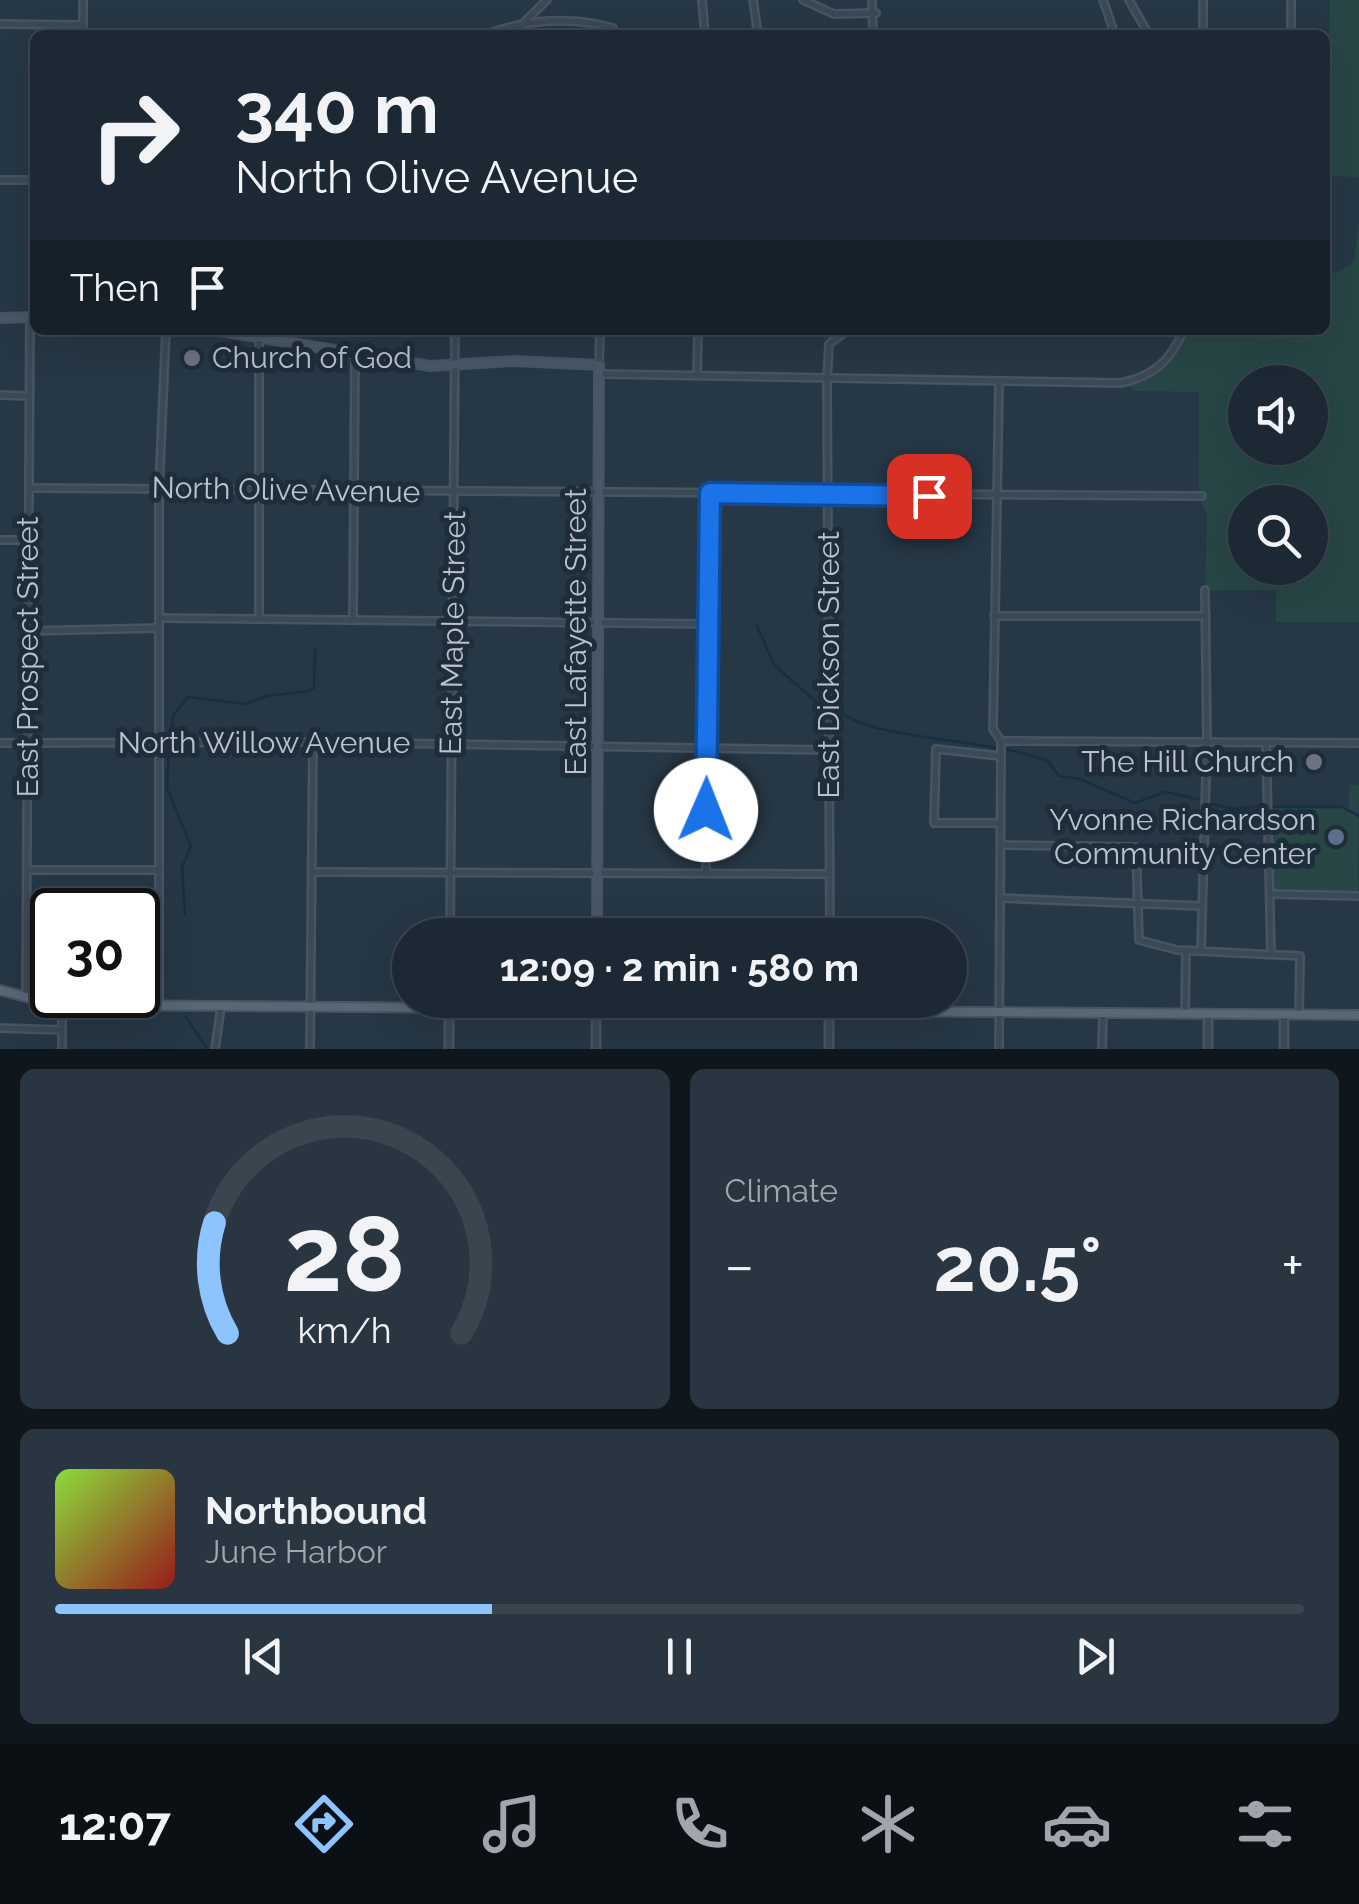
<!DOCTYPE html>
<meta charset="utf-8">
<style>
body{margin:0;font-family:Raleway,sans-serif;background:#293540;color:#f1f3f6;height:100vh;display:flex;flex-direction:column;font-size:38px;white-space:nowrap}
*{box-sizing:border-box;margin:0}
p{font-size:32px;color:#a0a6ac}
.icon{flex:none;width:55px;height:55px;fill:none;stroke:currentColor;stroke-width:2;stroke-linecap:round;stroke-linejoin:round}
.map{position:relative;height:1049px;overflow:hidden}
.details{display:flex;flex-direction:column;gap:20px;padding:20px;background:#0f171d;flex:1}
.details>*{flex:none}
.top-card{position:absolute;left:30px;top:30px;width:1300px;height:305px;border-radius:15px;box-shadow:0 10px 40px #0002,0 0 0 2px #3a454f;background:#1c2934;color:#f1f3f6;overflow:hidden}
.fabs{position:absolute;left:1228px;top:365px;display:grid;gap:20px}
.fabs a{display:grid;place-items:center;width:100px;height:100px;border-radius:50%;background:#1c2934;box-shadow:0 10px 40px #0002,0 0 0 2px #3a454f;font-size:50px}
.speed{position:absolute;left:30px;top:888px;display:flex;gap:20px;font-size:50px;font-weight:700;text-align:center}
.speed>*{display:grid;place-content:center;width:130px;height:130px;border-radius:50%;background:#1c2934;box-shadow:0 10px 40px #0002,0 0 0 2px #3a454f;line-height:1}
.speed .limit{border:5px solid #111;border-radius:15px;background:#fff;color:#111}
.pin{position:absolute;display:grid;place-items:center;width:85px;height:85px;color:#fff;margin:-42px;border-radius:20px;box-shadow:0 5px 15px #0006}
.me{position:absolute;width:110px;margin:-55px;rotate:1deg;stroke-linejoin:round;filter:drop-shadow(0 0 8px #0008)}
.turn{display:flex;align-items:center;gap:35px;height:210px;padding:0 40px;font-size:45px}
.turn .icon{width:130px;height:130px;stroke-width:2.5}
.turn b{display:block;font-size:70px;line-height:85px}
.then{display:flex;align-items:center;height:95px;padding:0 40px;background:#0003;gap:20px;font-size:38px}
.big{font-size:75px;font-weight:700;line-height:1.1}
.details .widget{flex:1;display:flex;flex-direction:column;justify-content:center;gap:15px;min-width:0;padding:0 35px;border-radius:15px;background:#293540}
.details .dial{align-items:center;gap:0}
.dial svg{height:260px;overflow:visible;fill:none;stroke:#3a454f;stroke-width:7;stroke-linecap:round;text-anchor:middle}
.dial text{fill:#f1f3f6;stroke:none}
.song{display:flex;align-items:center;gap:30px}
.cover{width:120px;height:120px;border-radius:15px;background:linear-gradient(135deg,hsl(90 70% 55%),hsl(0 70% 35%))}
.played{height:10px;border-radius:5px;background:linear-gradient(90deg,#8dc4fe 35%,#3a454f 35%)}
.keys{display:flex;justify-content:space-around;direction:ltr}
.heat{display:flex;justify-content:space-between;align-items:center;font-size:55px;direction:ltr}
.details .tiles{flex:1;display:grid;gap:20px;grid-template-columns:1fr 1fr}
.widget:last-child{grid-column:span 2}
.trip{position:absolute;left:392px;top:918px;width:575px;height:100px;border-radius:50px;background:#1c2934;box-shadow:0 10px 40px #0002,0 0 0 2px #3a454f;font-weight:700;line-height:100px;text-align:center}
.menu{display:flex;height:160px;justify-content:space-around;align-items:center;background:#0b1015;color:#a0a6ac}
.menu .icon{width:70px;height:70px}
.menu .on{color:#8dc4fe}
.menu b{font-size:45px;color:#f1f3f6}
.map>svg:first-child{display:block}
.green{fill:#284646;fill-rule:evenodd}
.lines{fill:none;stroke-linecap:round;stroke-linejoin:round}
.stream{stroke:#172f45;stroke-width:2.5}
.minor-casing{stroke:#475461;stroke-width:10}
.tertiary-casing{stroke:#475461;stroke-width:11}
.secondary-casing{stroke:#475461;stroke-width:12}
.primary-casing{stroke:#475461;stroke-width:12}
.minor{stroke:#3b4855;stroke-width:5}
.tertiary{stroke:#3b4855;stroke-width:6}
.secondary{stroke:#485768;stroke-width:8}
.primary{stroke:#596775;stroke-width:8}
.route-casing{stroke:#114b97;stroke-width:25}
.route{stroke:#1a73e8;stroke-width:18}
.worship-dot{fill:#6b7280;stroke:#1f2d3a;stroke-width:4}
.service-dot{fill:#5c6f8a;stroke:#1f2d3a;stroke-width:4}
.labels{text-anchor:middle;stroke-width:10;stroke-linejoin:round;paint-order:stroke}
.poi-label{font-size:30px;fill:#b8c3ce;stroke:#1f2d3a;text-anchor:end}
.street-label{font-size:30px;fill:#b8c3ce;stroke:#1f2d3a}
</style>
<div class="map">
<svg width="1359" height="1049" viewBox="0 0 1359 1049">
<rect width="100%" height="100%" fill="#263745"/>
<g class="green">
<path d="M1330,0h29v177l-34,-1z"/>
<path d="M1359,219v403h-83v-32h-71l2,-74 -8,-20v-104l-63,-1 -15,-8c37,-7 52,-17 66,-53h138v-58l11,1 18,-11zM1245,382h65v66h-65zM1245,502h65v66h-65z"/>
<path d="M1349,785h10l-1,111 -86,-2 -4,-87 81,1z"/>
</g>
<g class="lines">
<g class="stream">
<path d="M757,626l18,40 45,39"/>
<path d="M837,708c21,27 121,31 158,40"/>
<path d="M170,737l4,-23 14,-17 57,7 22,-8 42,-5 5,-3 1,-40"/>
<path d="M169,745l-2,43 24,58 -9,21 3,47"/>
<path d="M1006,749l41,11 12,16 21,3 55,24 30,-11 33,7"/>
<path d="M1208,803l26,6 29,-3"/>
<path d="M1272,807h70l17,9"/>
<path d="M185,1016l22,33"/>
</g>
<g class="minor-casing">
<g id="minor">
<path d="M702,0l3,35"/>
<path d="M753,0l5,35"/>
<path d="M803,0l31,14 42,-1"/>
<path d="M872,0l1,35"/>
<path d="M1103,0l12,35"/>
<path d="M1129,0l20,35"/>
<path d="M1291,0v35"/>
<path d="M0,24l83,1"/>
<path d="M83,35v-35"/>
<path d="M486,35c39,-16 87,-19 127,-7l-2,7"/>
<path d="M511,35l36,-35"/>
<path d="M1203,35v-35"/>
<path d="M0,180h35"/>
<path d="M259,338v279"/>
<path d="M599,365l1,-35"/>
<path d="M599,374l522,9c33,-7 49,-22 63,-53"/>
<path d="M697,376l1,-46"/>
<path d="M0,395l29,1"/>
<path d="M29,488l1173,8"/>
<path d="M0,540h28"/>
<path d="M994,616h212"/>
<path d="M159,618l549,6"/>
<path d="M353,619l2,-265"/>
<path d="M28,631l131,-3"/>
<path d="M1001,741l358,2"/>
<path d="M1266,742l5,212"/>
<path d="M0,743l313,-1 515,8"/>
<path d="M1000,756l-64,-7 -2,74h67"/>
<path d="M1001,845l135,2 3,93 38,10 123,6 -1,59"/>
<path d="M27,870h132"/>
<path d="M312,872l517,2"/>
<path d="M706,873l4,-380"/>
<path d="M1272,894l87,2"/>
<path d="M1000,898l201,8"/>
<path d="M450,935l5,-605"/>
<path d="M830,935l-3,-556 2,-35 19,-14"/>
<path d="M1201,951l6,-209 -2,-152"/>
<path d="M26,997l4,-680"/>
<path d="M159,1006v-518l7,-158"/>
<path d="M829,1010v-10"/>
<path d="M1185,1014l1,-62"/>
<path d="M0,1028l61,2"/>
<path d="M62,1049v-45"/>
<path d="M215,1049l6,-42"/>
<path d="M310,1049l3,-307"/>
<path d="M999,1049l2,-293v-15l-8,-12 6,-346"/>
<path d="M1102,1049l1,-36"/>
</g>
</g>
<g class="tertiary-casing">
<g id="tertiary">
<path d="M449,1049v-41"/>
<path d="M596,1049v-40"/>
<path d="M829,1049v-39"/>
<path d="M1208,1049v-35"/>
<path d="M1284,1049v-34"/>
</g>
</g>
<g class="secondary-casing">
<g id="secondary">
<path d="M0,318l35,-1"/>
<path d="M215,330l215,36 84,-5 85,4 -2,570"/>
</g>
</g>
<g class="primary-casing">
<path id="primary" d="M0,990l41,11 51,4 1267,10"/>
</g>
<use href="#minor" class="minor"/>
<use href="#tertiary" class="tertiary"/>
<use href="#secondary" class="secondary"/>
<use href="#primary" class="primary"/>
</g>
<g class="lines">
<g class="route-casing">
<path id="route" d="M706,810l4,-317 219,3"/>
</g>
<use href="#route" class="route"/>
</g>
<g class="worship-dot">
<circle cx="192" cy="358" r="10"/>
<circle cx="1314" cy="762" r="10"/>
</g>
<circle class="service-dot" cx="1336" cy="837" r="10"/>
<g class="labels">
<g class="poi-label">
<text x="212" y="368" text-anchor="start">Church of God</text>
<text x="1294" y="772">The Hill Church</text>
<text x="1316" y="830">Yvonne Richardson<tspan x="1316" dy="34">Community Center</tspan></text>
</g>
<g class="street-label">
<text transform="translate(286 490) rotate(1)" y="10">North Olive Avenue</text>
<text transform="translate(576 632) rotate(-90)" y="10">East Lafayette Street</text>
<text transform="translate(453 633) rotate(-89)" y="10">East Maple Street</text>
<text transform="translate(28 657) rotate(-90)" y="10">East Prospect Street</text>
<text transform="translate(829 665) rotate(-90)" y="10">East Dickson Street</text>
<text x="264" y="753">North Willow Avenue</text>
</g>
</g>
</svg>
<div class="fabs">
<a><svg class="icon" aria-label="sound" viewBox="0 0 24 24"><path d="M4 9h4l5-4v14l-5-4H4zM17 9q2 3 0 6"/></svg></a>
<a><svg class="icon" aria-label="search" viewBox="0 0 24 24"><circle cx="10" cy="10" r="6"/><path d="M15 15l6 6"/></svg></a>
</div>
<div class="speed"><div class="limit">30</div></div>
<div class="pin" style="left:929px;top:496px;background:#d93025"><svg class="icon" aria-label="arrive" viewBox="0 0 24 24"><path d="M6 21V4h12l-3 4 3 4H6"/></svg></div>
<svg class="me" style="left:706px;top:810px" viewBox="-20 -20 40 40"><circle r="19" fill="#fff"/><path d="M0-13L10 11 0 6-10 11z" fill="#1a73e8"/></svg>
<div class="trip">12:09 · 2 min · 580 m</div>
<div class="top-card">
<div class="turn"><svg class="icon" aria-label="right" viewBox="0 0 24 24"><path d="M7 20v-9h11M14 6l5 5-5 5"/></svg><div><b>340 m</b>North Olive Avenue</div></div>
<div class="then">Then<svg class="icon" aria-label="arrive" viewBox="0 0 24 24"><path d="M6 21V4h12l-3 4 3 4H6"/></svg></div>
</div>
</div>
<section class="details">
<div class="tiles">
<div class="widget dial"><svg viewBox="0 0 100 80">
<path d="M14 69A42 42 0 1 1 86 69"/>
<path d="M14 69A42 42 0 0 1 10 35" stroke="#8dc4fe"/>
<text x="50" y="56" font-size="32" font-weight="700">28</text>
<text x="50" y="72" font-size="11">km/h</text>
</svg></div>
<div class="widget"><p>Climate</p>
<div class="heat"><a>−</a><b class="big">20.5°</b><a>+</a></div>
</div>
<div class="widget">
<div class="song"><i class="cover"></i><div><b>Northbound</b><p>June Harbor</p></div></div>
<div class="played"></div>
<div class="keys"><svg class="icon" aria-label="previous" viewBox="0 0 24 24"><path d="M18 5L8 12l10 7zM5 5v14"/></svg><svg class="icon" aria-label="pause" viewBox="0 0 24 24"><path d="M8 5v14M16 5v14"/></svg><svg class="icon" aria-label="next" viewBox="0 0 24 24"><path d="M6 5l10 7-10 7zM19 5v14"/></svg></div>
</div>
</div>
</section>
<nav class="menu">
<b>12:07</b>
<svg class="icon on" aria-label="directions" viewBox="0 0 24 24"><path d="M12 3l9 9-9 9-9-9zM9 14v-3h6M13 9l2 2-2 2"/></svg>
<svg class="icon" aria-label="music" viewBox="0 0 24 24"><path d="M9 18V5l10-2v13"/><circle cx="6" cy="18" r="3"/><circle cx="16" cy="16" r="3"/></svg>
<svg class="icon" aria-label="phone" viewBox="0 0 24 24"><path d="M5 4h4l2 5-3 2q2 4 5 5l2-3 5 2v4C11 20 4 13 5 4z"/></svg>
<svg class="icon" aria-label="climate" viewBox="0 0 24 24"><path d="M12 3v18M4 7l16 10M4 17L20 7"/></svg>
<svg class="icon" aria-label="car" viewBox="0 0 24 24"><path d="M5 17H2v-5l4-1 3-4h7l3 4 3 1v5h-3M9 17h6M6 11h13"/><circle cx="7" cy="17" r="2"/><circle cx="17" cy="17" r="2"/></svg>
<svg class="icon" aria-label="filters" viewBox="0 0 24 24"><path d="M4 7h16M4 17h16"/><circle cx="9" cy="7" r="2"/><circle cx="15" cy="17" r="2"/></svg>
</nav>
